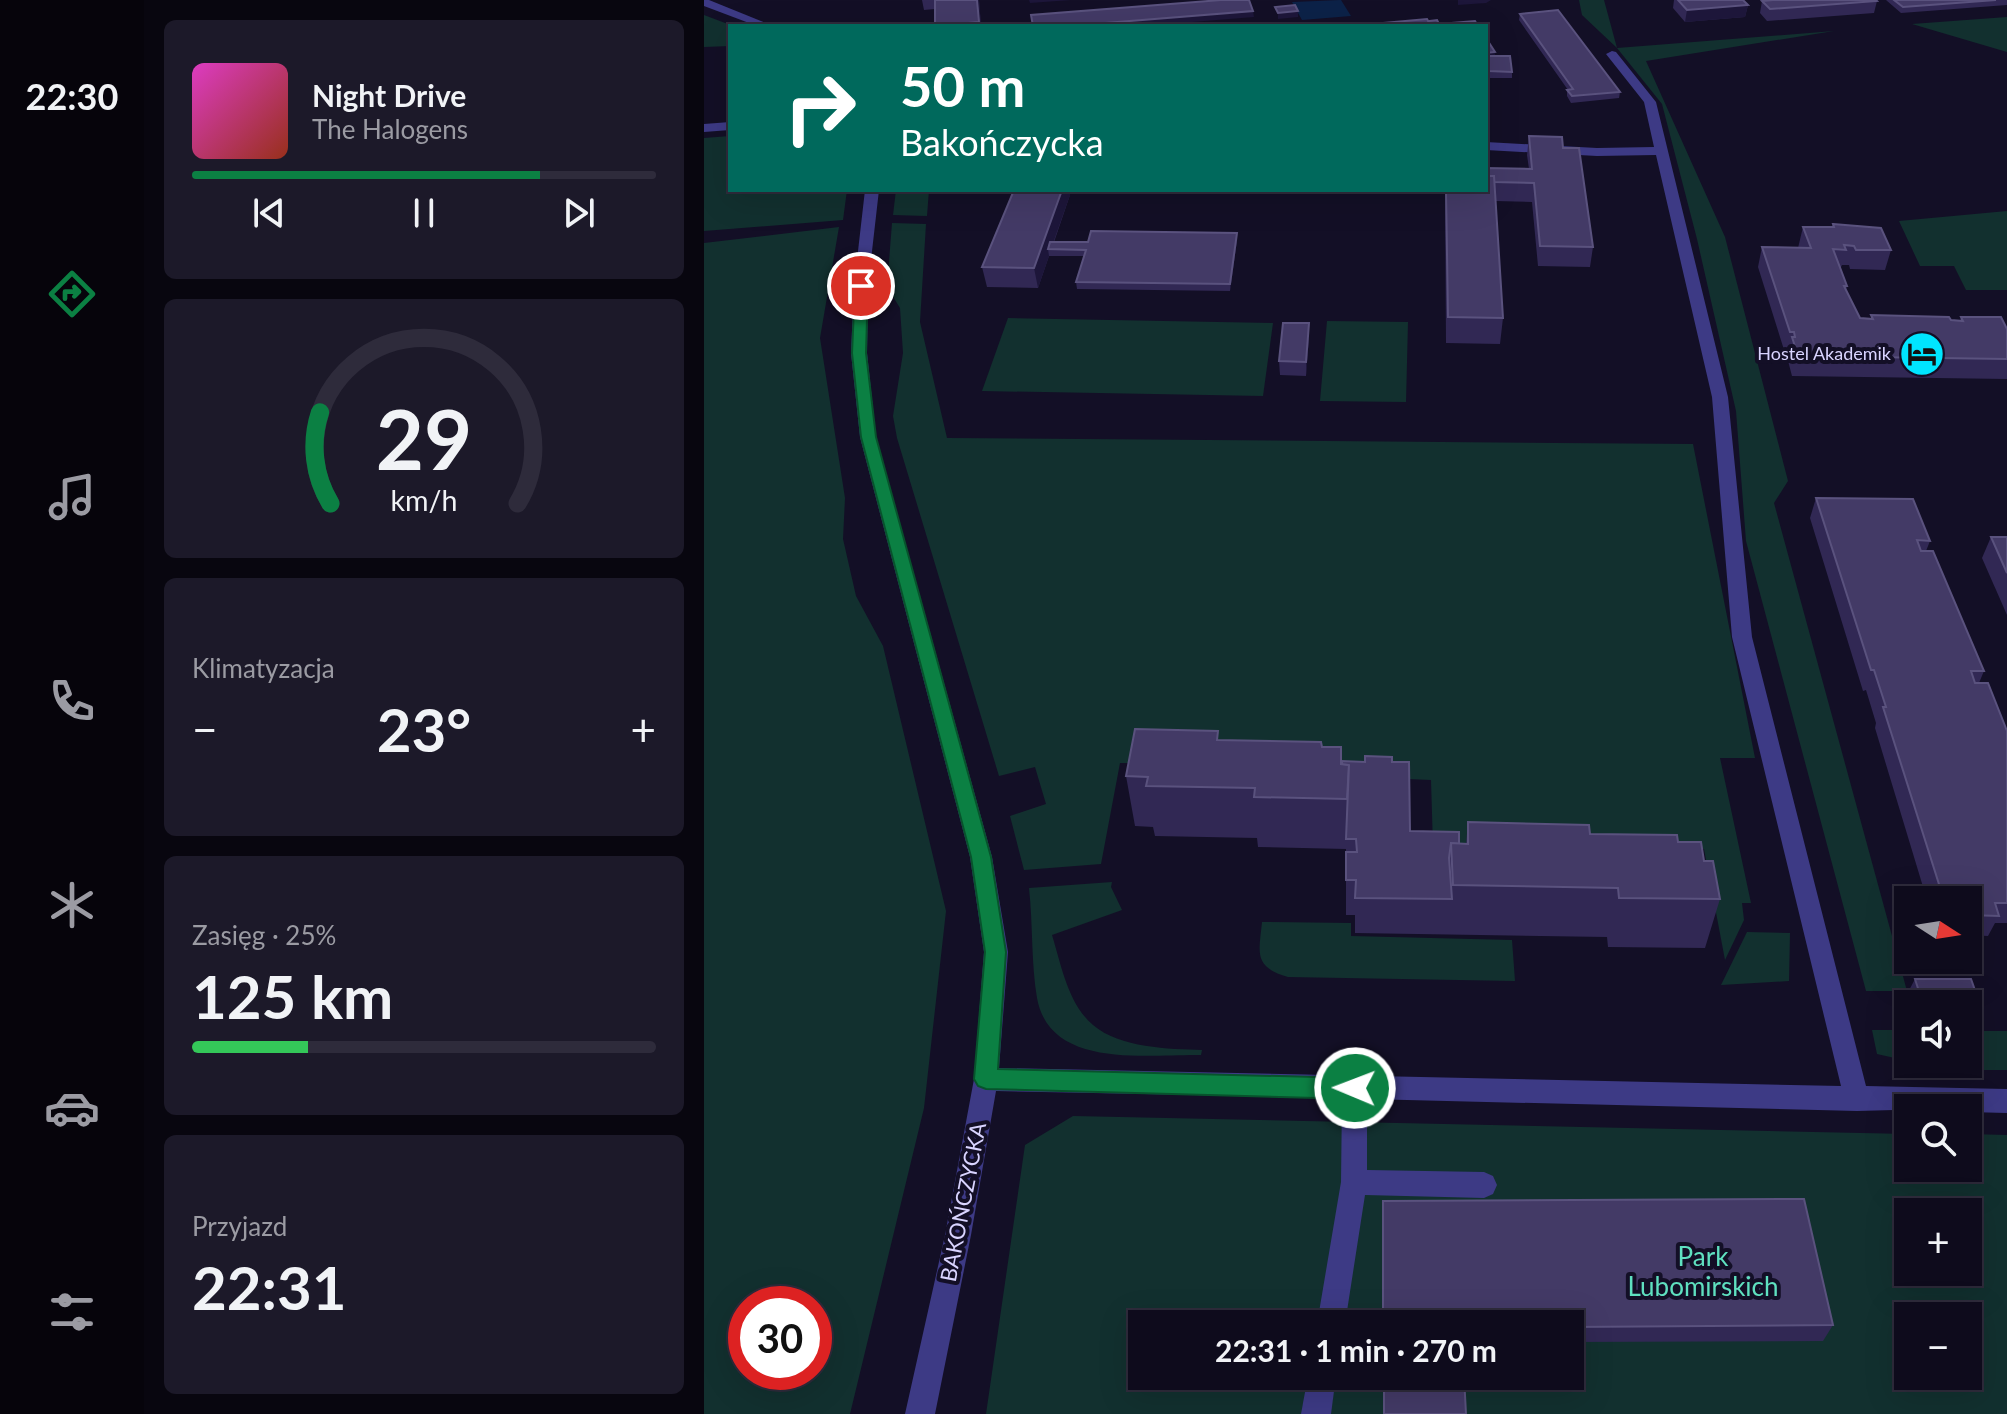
<!DOCTYPE html>
<html lang="pl">
<meta charset="utf-8">
<style>
body{margin:0;font-family:Lato,sans-serif;background:#1c1929;color:#f1f3f6;height:100vh;display:flex;flex-direction:column;font-size:30px;white-space:nowrap}
*{box-sizing:border-box;margin:0}
p{font-size:26px;color:#9b9ba3}
.icon{flex:none;width:44px;height:44px;fill:none;stroke:currentColor;stroke-width:2;stroke-linecap:round;stroke-linejoin:round}
.map{position:relative;flex:1;overflow:hidden}
.panel{display:flex;flex-direction:column;gap:20px;padding:20px;background:#08060f;width:560px}
.panel>*{flex:none}
.banner{position:absolute;left:24px;top:24px;width:760px;height:168px;border-radius:0px;box-shadow:0 8px 32px #0002,0 0 0 2px #2e2b3b;background:#00695c;color:#fff;overflow:hidden}
.needle{width:52px;rotate:102deg}
.buttons{position:absolute;left:1190px;top:886px;display:grid;gap:16px}
.buttons a{display:grid;place-items:center;width:88px;height:88px;border-radius:0px;background:#0e0b1c;box-shadow:0 8px 32px #0002,0 0 0 2px #2e2b3b;font-size:40px}
.speed{position:absolute;left:24px;top:1286px;display:flex;gap:16px;font-size:40px;font-weight:700;text-align:center}
.speed>*{display:grid;place-content:center;width:104px;height:104px;border-radius:50%;background:#0e0b1c;box-shadow:0 8px 32px #0002,0 0 0 2px #2e2b3b;line-height:1}
.speed .limit{border:12px solid #d22;background:#fff;color:#111}
.pin{position:absolute;display:grid;place-items:center;width:68px;height:68px;color:#fff;margin:-34px;border:4px solid #fff;border-radius:50%;box-shadow:0 2px 8px #0007}
.me{position:absolute;width:88px;margin:-44px;rotate:271deg;stroke-linejoin:round;filter:drop-shadow(0 0 6px #0008)}
.turn{display:flex;align-items:center;gap:28px;height:168px;padding:0 40px;font-size:36px}
.turn .icon{width:104px;height:104px;stroke-width:2.5}
.turn b{display:block;font-size:56px;line-height:68px}
.big{font-size:60px;font-weight:700;line-height:1.1}
.panel .tile{flex:1;display:flex;flex-direction:column;justify-content:center;gap:12px;min-width:0;padding:0 28px;border-radius:12px;background:#1c1929}
.panel .dial{align-items:center;gap:0}
.dial svg{height:208px;overflow:visible;fill:none;stroke:#2e2b3b;stroke-width:7;stroke-linecap:round;text-anchor:middle}
.dial text{fill:#f1f3f6;stroke:none}
.song{display:flex;align-items:center;gap:24px}
.cover{width:96px;height:96px;border-radius:12px;background:linear-gradient(135deg,hsl(310 70% 55%),hsl(10 70% 35%))}
.played{height:8px;border-radius:4px;background:linear-gradient(90deg,#0b8043 75%,#2e2b3b 75%)}
.keys{display:flex;justify-content:space-around;direction:ltr}
.heat{display:flex;justify-content:space-between;align-items:center;font-size:44px;direction:ltr}
.charge{height:12px;border-radius:6px;background:linear-gradient(90deg,#34c759 25%,#2e2b3b 0)}
.trip{position:absolute;left:424px;top:1310px;width:456px;height:80px;border-radius:0px;background:#0e0b1c;box-shadow:0 8px 32px #0002,0 0 0 2px #2e2b3b;font-weight:700;line-height:80px;text-align:center}
main{display:flex;flex:1;min-height:0}
.tab-bar{display:flex;flex-direction:column;width:144px;justify-content:space-around;align-items:center;background:#06040b;color:#9b9ba3}
.tab-bar .icon{width:56px;height:56px}
.tab-bar .active{color:#0b8043}
.tab-bar b{font-size:36px;color:#f1f3f6}
.map>svg:first-child{display:block}
.green{fill:#12302f;fill-rule:evenodd}
.water{fill:#0c2248}
.lines{fill:none;stroke-linecap:round;stroke-linejoin:round}
.minor{fill:#3d3a85;fill-rule:evenodd}
.wall{fill:#312854}
.shaded-wall{fill:#1d163a}
.building{fill:#433a66;stroke:#5a527e;stroke-width:2}
.route{fill:#0b8043;stroke:#07532c;stroke-width:2}
.labels{text-anchor:middle;stroke-width:8;stroke-linejoin:round;paint-order:stroke}
.far-poi-label{font-size:18px;fill:#d9d4ff;stroke:#130f26;text-anchor:end}
.street-label{font-size:22px;fill:#d9d4ff;stroke:#130f26}
.near-park-label{font-size:26px;fill:#5fe0c0;stroke:#130f26}
</style>
<main>
<nav class="tab-bar">
<b>22:30</b>
<svg class="icon active" aria-label="directions" viewBox="0 0 24 24"><path d="M12 3l9 9-9 9-9-9zM9 14v-3h6M13 9l2 2-2 2"/></svg>
<svg class="icon" aria-label="music" viewBox="0 0 24 24"><path d="M9 18V5l10-2v13"/><circle cx="6" cy="18" r="3"/><circle cx="16" cy="16" r="3"/></svg>
<svg class="icon" aria-label="phone" viewBox="0 0 24 24"><path d="M5 4h4l2 5-3 2q2 4 5 5l2-3 5 2v4C11 20 4 13 5 4z"/></svg>
<svg class="icon" aria-label="climate" viewBox="0 0 24 24"><path d="M12 3v18M4 7l16 10M4 17L20 7"/></svg>
<svg class="icon" aria-label="car" viewBox="0 0 24 24"><path d="M5 17H2v-5l4-1 3-4h7l3 4 3 1v5h-3M9 17h6M6 11h13"/><circle cx="7" cy="17" r="2"/><circle cx="17" cy="17" r="2"/></svg>
<svg class="icon" aria-label="filters" viewBox="0 0 24 24"><path d="M4 7h16M4 17h16"/><circle cx="9" cy="7" r="2"/><circle cx="15" cy="17" r="2"/></svg>
</nav>
<section class="panel">
<div class="tile">
<div class="song"><i class="cover"></i><div><b>Night Drive</b><p>The Halogens</p></div></div>
<div class="played"></div>
<div class="keys"><svg class="icon" aria-label="previous" viewBox="0 0 24 24"><path d="M18 5L8 12l10 7zM5 5v14"/></svg><svg class="icon" aria-label="pause" viewBox="0 0 24 24"><path d="M8 5v14M16 5v14"/></svg><svg class="icon" aria-label="next" viewBox="0 0 24 24"><path d="M6 5l10 7-10 7zM19 5v14"/></svg></div>
</div>
<div class="tile dial"><svg viewBox="0 0 100 80">
<path d="M14 69A42 42 0 1 1 86 69"/>
<path d="M14 69A42 42 0 0 1 10 34" stroke="#0b8043"/>
<text x="50" y="56" font-size="32" font-weight="700">29</text>
<text x="50" y="72" font-size="11">km/h</text>
</svg></div>
<div class="tile"><p>Klimatyzacja</p>
<div class="heat"><a>−</a><b class="big">23°</b><a>+</a></div>
</div>
<div class="tile"><p>Zasięg · 25%</p><b class="big">125 km</b><div class="charge"></div></div>
<div class="tile"><p>Przyjazd</p><b class="big">22:31</b></div>
</section>
<div class="map">
<svg width="1303" height="1414" viewBox="0 0 1303 1414">
<rect width="100%" height="100%" fill="#130f26"/>
<g class="green">
<path d="M875,0h25l13,48 217,-17 -188,30 79,176 63,244 -14,22 133,488h-41l-120,-450 -10,-130 -39,-172 -35,-135 -45,-56 -35,-33z"/>
<path d="M0,15l29,11h-3v20l-26,1z"/>
<path d="M1303,17v35l-95,-28z"/>
<path d="M26,136v54h117l-4,30 -139,11v-93z"/>
<path d="M192,190h33l-2,26 -34,-1z"/>
<path d="M1303,211v79h-41l-12,-24h-34l-21,-45z"/>
<path d="M188,223l34,1 -6,98 27,116 746,6 62,314h-35l31,145h-9l2,17 -19,40 -21,-111 -271,-2 -2,-67 -186,-8 -22,-9h-103l-19,101 -77,6 -14,-54 36,-12 -11,-37 -36,9 -102,-338 -4,-22 10,-63 -3,-45 -13,-21z"/>
<path d="M135,227l-19,111 25,160 -2,41 13,57 27,50 63,265 -22,197 -74,306h-146v-1171zM42,1304h68v68h-68z"/>
<path d="M304,318l265,5 -10,73 -281,-5z"/>
<path d="M623,321l81,1 -2,80 -86,-1z"/>
<path d="M408,882l-1,5 11,23 -70,25c9,29 16,69 41,90 27,23 76,24 109,25l-1,5c-53,-1 -151,15 -164,-57 -6,-36 -4,-74 -8,-110z"/>
<path d="M558,922l89,1v13l161,4 3,41 -227,-4c-35,-10 -29,-24 -26,-55z"/>
<path d="M1043,932l43,1 -1,48 -68,4z"/>
<path d="M1168,1030h36v31l-31,-7z"/>
<path d="M1264,1031h39v39h-58l-27,-6h46z"/>
<path d="M369,1116l835,18v34h60v-34l39,1v279h-1021l39,-269zM1204,1212h60v60h-60zM1204,1316h60v60h-60zM438,1324h428v52h-428z"/>
</g>
<path class="water" d="M637,0l10,16 -49,4 -10,-18z"/>
<g class="lines">
<g class="minor">
<path d="M0,0h5l64,26h-16l-53,-20z"/>
<path d="M908,51l4,1 40,50 72,295 24,240 114,449 141,3v24l-39,-1v-4l-111,3 -490,-12v71l117,2 9,4 4,9 -4,9 -9,4 -119,-3 -20,129h-28l24,-142 1,-84 -346,-7 -25,144 -36,179h-30l40,-179 29,-156 10,-127 -14,-95 -110,-420 -9,-84 3,-67 11,-96h14l-11,96 -1,67 9,84 116,420 16,95 -9,116 842,18 -109,-449 -20,-240 -56,-242 -59,1 -111,-6v-8l111,6 57,-1 -10,-45 -38,-48z"/>
<path d="M26,122v8l-26,2v-8z"/>
<path d="M604,1376h28l-5,38h-30z"/>
</g>
</g>
<g class="wall">
<path d="M218,0h57l2,26h-46v-17l-11,1z"/>
<path d="M970,0h69l5,5 -3,12 -60,5 -12,-14z"/>
<path d="M1182,0h121v5l-106,8z"/>
<path d="M1058,1h115l-3,12 -107,8 -7,-8z"/>
<path d="M816,14l100,78 -1,6 -48,5 -4,-7v-6h1l-49,-70z"/>
<path d="M791,52v4l17,16v6h-23l-2,-19z"/>
<path d="M825,136l34,12 30,99 -3,20 -52,-1 -6,-64 -37,-1 8,117 -3,26 -54,-1 -1,-153h41l1,-14 42,-7 -2,-14z"/>
<path d="M366,195l-16,47h34l149,-9v7l-7,51 -153,-2 -1,-7 8,-26h-35l-11,32 -51,-1 -5,-20z"/>
<path d="M1129,224l58,26 -6,20 -35,-1 -1,-4h-7l-2,4 7,17 -1,4 14,28h11v-3l89,6 1,-4 46,12v50l-215,-3 -5,-19 1,-4h-3l-27,-86 4,-20 36,1 5,-21h29z"/>
<path d="M605,337l-3,39 -26,-1 -1,-14z"/>
<path d="M1112,498l114,43 -4,10 58,120 -5,12 28,48v192h-12l-7,13 -20,-1v-35h-41l-52,-172 1,-5 -10,-33 -3,1 -53,-173z"/>
<path d="M1287,537h16v78l-25,-57z"/>
<path d="M515,740l103,7 20,14 50,1 18,69 49,13h7l2,-22 210,20 26,19 16,38 -15,49 -97,-1 -1,-10 -252,-4v-18h-9v-66l-88,-2 -1,-9 -102,-2 -2,-9 -18,-1 -9,-50z"/>
<path d="M1211,979l67,31 -12,19h-2v-25h-60v4l-3,-10z"/>
<path d="M679,1201l450,124 -10,16 -253,1v-18h-187z"/>
</g>
<g class="shaded-wall">
<path d="M273,0h2l2,26h-46z"/>
<path d="M325,0h42l-41,3z"/>
<path d="M754,0h33l-5,3 -28,2z"/>
<path d="M1044,5l-3,12 -60,5 2,-12z"/>
<path d="M549,11l1,6 -111,9h-75z"/>
<path d="M594,11v6l-20,2v-6z"/>
<path d="M791,52v6l-9,1v-6z"/>
<path d="M358,190h8v5l-19,54h-3l1,7 -11,32 -4,-20z"/>
<path d="M533,233v7l-7,51v-7z"/>
<path d="M605,323v14l-3,39v-14z"/>
</g>
<g class="building">
<path d="M231,0h42l2,22 -44,4z"/>
<path d="M517,0h28l4,11 -185,15h-35l-2,-11z"/>
<path d="M974,0h65l5,5 -61,5z"/>
<path d="M1069,0h103l1,1 -107,8 -8,-8z"/>
<path d="M1190,0h102l-93,7z"/>
<path d="M591,5l3,6 -20,2 -3,-6z"/>
<path d="M854,10l62,82 -48,4 -5,-6 6,-1 -53,-75z"/>
<path d="M723,19l4,7h-70l-1,-1z"/>
<path d="M733,20l2,4 36,-3 3,5h-47l-2,-5z"/>
<path d="M782,38l9,14 -9,1z"/>
<path d="M783,56h23l2,16 -23,-1z"/>
<path d="M825,136l33,1 1,11h16l14,99 -53,-1 -6,-63 -40,-1v-6h-6l-1,-8 45,1z"/>
<path d="M782,176h8l9,142 -55,-1 -2,-127h40z"/>
<path d="M310,190h48l-28,78 -52,-1z"/>
<path d="M1129,224l48,4 10,22h-35l-2,-4 -10,-1 2,5 -13,-1 14,37h-3l16,32 13,1 -2,-4 78,2 2,3 12,1 -2,-4h40l6,12v30l-209,-3 -6,-19h3l-1,-5h-4l-28,-85 49,1 -8,-21h31z"/>
<path d="M387,231l146,2 -7,51 -154,-2 10,-32 -38,-1 2,-7h38z"/>
<path d="M579,323h26l-3,39 -27,-1z"/>
<path d="M1112,498l97,1 17,42 -13,-1 4,11h12l51,120h-13l4,12h13l19,48v172h-12l4,13 -31,-1v-15h-24l-61,-193h3l-12,-37h-3z"/>
<path d="M1287,537h16v36z"/>
<path d="M431,729l83,2 -1,9 104,2 1,5h19v17l8,1 -2,34 -93,-2 1,-9 -109,-2 2,-9 -22,-1z"/>
<path d="M661,756l27,1v5h17l1,69 49,1v12l-8,-1 -2,15 3,41 -97,-1 1,-18h-10v-28h11l-1,-13h-10l3,-74 -7,-1v-3l23,1z"/>
<path d="M764,822l121,3 1,9 87,1 1,7h23l3,19h9l7,38 -101,-1 -1,-10 -165,-3 -2,-42 17,1z"/>
<path d="M1211,979h56l11,31h-14v-6h-45z"/>
<path d="M1100,1199l29,126 -263,2v-3h-187v-123z"/>
<path d="M680,1376h80l2,38h-82z"/>
</g>
<path class="route" d="M157,282l7,4 -2,67 10,84 115,420 15,95 -8,117 357,9 8,3 4,7 -4,8 -8,3 -369,-10 -8,-3 -4,-7 11,-127 -14,-95 -110,-420 -9,-84 3,-67z"/>
<defs>
<g id="hotel-disc" transform="scale(2.3)"><circle r="9.5" fill="#00e5ff" stroke="#130f26"/><path d="M-6-4.5h1.5V1H6V5H4.5V3h-9V5H-6ZM-4 0a1.8 1.8 0 1 1 3.6 0ZM.5 0V-2.5h3Q6-2.5 6 0Z" fill="#111"/></g>
</defs>
<g fill-rule="evenodd">
<use href="#hotel-disc" x="1218" y="354"/>
</g>
<g class="labels">
<g class="far-poi-label">
<text x="1187" y="360">Hostel Akademik</text>
</g>
<g class="street-label">
<text transform="translate(259 1202) rotate(-79)" y="8">BAKOŃCZYCKA</text>
</g>
<g class="near-park-label">
<text x="999" y="1266">Park<tspan x="999" dy="30">Lubomirskich</tspan></text>
</g>
</g>
</svg>
<div class="buttons">
<a><svg class="needle" viewBox="-14 -14 28 28"><path d="M0-13l5 13h-10z" fill="#e53935"/><path d="M0 13l5-13h-10z" fill="#9b9ba3"/></svg></a>
<a><svg class="icon" aria-label="sound" viewBox="0 0 24 24"><path d="M4 9h4l5-4v14l-5-4H4zM17 9q2 3 0 6"/></svg></a>
<a><svg class="icon" aria-label="search" viewBox="0 0 24 24"><circle cx="10" cy="10" r="6"/><path d="M15 15l6 6"/></svg></a>
<a>+</a>
<a>−</a>
</div>
<div class="speed"><div class="limit">30</div></div>
<div class="pin" style="left:157px;top:286px;background:#d93025"><svg class="icon" aria-label="arrive" viewBox="0 0 24 24"><path d="M6 21V4h12l-3 4 3 4H6"/></svg></div>
<svg class="me" style="left:651px;top:1088px" viewBox="-20 -20 40 40"><circle r="17" fill="#0b8043" stroke="#fff" stroke-width="3"/><path d="M0-11L8 9 0 5-8 9z" fill="#fff"/></svg>
<div class="trip">22:31 · 1 min · 270 m</div>
<div class="banner">
<div class="turn"><svg class="icon" aria-label="right" viewBox="0 0 24 24"><path d="M7 20v-9h11M14 6l5 5-5 5"/></svg><div><b>50 m</b>Bakończycka</div></div>
</div>
</div>
</main>
